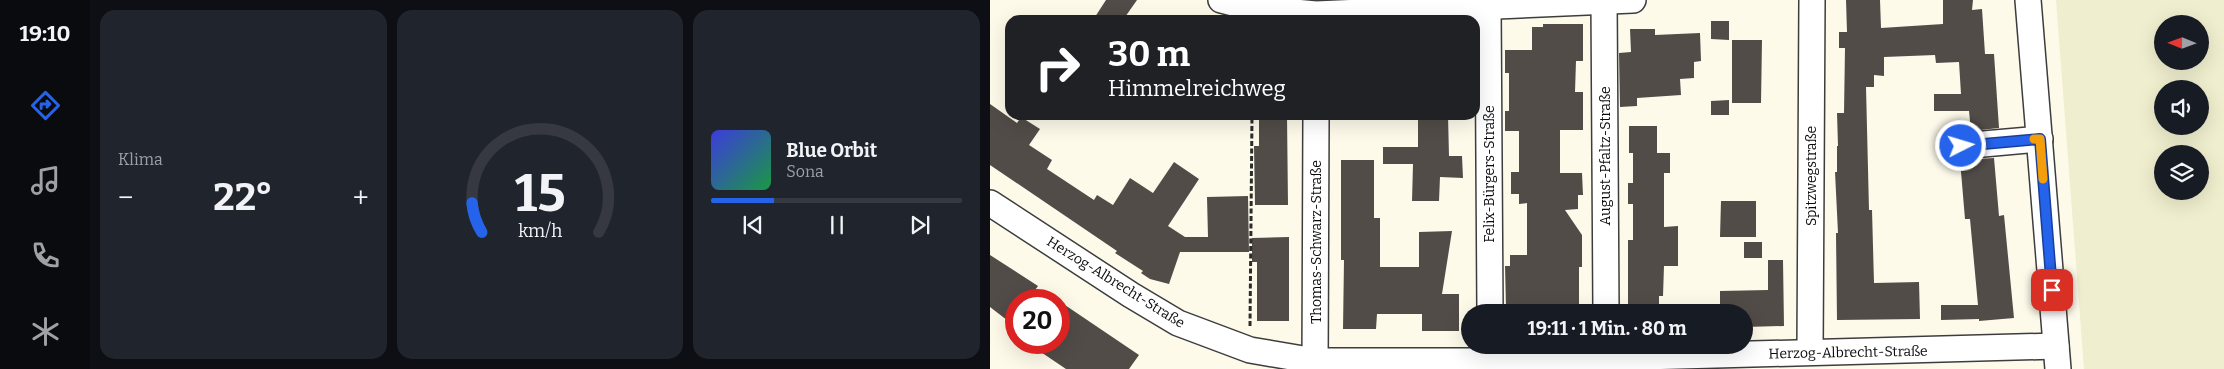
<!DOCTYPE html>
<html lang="de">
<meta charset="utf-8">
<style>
body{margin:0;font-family:Bitter,serif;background:#20242c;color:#f1f3f6;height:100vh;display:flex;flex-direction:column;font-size:19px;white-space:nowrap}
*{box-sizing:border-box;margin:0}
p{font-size:16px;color:#9ea1a6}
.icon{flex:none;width:28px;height:28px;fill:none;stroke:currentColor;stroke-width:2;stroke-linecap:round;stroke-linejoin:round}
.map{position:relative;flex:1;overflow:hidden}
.sheet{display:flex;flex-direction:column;gap:10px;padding:10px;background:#0d0f14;width:900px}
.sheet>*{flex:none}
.guide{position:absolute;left:15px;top:15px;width:475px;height:105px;border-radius:15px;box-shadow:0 5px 20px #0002;background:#202124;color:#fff;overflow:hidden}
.needle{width:32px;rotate:271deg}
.buttons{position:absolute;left:1164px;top:15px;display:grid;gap:10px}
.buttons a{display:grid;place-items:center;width:55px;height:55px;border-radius:50%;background:#171b24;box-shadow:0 5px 20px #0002;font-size:25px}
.speed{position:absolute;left:15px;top:289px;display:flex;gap:10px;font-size:25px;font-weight:700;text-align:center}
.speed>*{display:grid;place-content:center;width:65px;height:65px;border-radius:50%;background:#171b24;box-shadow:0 5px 20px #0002;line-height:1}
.speed .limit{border:8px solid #d22;background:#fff;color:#111}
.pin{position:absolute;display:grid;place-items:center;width:42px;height:42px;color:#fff;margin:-21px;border-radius:10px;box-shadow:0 2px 8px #0006}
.me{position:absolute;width:55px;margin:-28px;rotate:85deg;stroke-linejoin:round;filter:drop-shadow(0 0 4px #0008)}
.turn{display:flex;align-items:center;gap:18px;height:105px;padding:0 20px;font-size:22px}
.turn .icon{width:65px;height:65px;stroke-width:2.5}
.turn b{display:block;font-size:35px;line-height:42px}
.big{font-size:38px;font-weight:700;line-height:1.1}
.sheet .tile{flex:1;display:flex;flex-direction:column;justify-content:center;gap:8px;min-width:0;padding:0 18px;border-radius:15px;background:#20242c}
.sheet .dial{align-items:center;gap:0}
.dial svg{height:130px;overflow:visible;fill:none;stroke:#363941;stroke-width:7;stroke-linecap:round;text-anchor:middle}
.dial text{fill:#f1f3f6;stroke:none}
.song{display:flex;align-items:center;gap:15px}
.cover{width:60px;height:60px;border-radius:8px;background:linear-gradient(135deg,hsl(240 70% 55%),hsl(140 70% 35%))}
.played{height:5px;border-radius:2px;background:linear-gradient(90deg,#2563eb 25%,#363941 25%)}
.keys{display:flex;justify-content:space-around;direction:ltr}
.heat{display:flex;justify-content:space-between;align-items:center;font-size:28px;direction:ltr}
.sheet .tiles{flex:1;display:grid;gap:10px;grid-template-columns:repeat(3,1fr)}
.trip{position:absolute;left:471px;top:304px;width:292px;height:50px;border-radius:25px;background:#171b24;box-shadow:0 5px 20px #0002;font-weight:700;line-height:50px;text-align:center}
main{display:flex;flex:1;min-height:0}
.tabs{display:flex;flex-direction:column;width:90px;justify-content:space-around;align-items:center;background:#090b0e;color:#9ea1a6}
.tabs .icon{width:35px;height:35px}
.tabs .selected{color:#2563eb}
.tabs b{font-size:22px;color:#f1f3f6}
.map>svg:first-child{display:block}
.farmland{fill:#efeece;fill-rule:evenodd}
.building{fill:#524c48}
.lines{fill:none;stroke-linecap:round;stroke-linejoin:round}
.minor-casing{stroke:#3d3d3d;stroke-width:28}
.path{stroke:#2c2c2c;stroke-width:3;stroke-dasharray:5 2.5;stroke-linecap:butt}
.minor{stroke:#fff;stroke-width:25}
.route-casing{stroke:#184099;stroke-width:12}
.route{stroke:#2563eb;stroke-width:9}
.slow{stroke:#f59e0b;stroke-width:9}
.labels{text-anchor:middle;stroke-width:5;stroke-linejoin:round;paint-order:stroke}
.street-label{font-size:14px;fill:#0a0a0a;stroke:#fff}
</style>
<main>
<nav class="tabs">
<b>19:10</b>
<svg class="icon selected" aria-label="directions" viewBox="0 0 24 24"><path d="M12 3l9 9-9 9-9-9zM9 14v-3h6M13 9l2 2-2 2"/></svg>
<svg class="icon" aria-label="music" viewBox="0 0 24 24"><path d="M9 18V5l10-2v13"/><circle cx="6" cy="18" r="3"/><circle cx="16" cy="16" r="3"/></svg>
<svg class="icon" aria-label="phone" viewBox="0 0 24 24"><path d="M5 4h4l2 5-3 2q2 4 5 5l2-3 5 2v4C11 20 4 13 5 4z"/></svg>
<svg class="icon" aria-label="climate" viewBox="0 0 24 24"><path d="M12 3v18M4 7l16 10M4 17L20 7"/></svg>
</nav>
<section class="sheet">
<div class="tiles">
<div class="tile"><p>Klima</p>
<div class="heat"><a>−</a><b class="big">22°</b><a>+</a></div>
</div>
<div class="tile dial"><svg viewBox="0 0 100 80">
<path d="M14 69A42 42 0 1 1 86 69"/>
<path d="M14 69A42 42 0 0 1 8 51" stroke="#2563eb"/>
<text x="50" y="56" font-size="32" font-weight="700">15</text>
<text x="50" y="72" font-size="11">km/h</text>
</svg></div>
<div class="tile">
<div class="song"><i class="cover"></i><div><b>Blue Orbit</b><p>Sona</p></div></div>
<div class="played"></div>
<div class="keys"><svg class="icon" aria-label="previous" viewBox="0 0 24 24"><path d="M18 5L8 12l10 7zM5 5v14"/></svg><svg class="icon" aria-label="pause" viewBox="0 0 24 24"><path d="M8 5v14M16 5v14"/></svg><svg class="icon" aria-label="next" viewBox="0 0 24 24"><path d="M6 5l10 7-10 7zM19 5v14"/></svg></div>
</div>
</div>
</section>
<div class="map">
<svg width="1234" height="369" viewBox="0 0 1234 369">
<rect width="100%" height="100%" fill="#fdfaea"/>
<path class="farmland" d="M1066,0h168v369h-140zM1172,24h38v37h-38zM1172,89h38v37h-38zM1172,154h38v37h-38z"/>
<g class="building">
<path d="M116,0h31l-14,20h-30z"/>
<path d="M856,0h34l1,28 62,-4v-24h30l-1,10 10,-1 3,45h9l5,74 -28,3 -2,-20h-35v-17h27l-2,-32 -23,1 -1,-8 -51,2v19l-10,-1v12h-8l3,123h3l2,73 45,-1 1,37 -83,1 -1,-87h2l-3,-61h2v-26h1l-1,-33h7l1,-65h-6v-16h8z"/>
<path d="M721,21h18v19l-18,-1z"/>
<path d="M553,24h40v37h-7l-1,31h8v38h-23v43h22l1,22h-5v14l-13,1 17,25v32h-3v45h-53v-5h-20l-1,-41h5v-11h17v-52l-8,1v-10h-8v-22h8v-41h-14v-20h4v-38h-4v-23h27v-23h11z"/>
<path d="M640,29h25v6l45,-2 1,28 -7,1v16l-14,1 1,16 -44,3v8l-17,1 -1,-54 12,-1z"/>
<path d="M742,40h30l-1,63h-29z"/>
<path d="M739,100v15h-18v-14z"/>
<path d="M0,104l27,19 4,-6 19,12 -11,16 23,15 -5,9 47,31 3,-5 16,10 17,-27 23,15 21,-31 25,17 -31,47 17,11h23l-1,-40 41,-1 1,56h-69l-11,32 -19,-5 -9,-6 2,-2 -28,-18 2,-2 -127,-86z"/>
<path d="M269,115h28l1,90h-33l-1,-59h5z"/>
<path d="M428,115h30l1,41h13l1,22 -23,-1 -1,24h-27l1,-37h-30v-17h35z"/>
<path d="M639,126h28v27h13v20h-6v54l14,-1v40h-14l-1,30h-4v16h-31v-72h5v-36h-5v-21h5v-30h-4z"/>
<path d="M1004,158l5,58 5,-1 10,103 -35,3v-2l-38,1v-15h37l-8,-86h-5l-5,-59z"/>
<path d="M351,160h33v58h6v49h39v-35l33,-1 -10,63h17v37h-37v-17h-45l-1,15h-33l1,-69h-3z"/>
<path d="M731,201h35v36h-36z"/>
<path d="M299,237v84h-32v-59h-5v-24z"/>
<rect x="754" y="242" width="18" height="16"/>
<path d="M0,255l48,31 -10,14h-12v27l-26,-20z"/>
<path d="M778,260h15l1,66 -39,1v-15h-25v-21l48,-1z"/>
<path d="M69,301l80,54 -10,14h-63l-40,-27h33z"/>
</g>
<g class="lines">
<g class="minor-casing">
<g id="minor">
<path d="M231,0l31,8 64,6 317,-14"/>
<path d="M614,0l2,312"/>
<path d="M1038,0l30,369"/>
<path d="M498,6l2,306"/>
<path d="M971,146l79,-7"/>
<path d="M0,203l141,92 47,28 72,27 65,11h176l565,-15"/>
<path d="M820,352l2,-352"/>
<path d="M325,369l1,-254"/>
</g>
</g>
<path class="path" d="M260,326l2,-211"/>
<use href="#minor" class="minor"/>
</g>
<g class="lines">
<g class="route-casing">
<path id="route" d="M971,146l79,-7 12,151"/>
</g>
<use href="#route" class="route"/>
<path class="slow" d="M1044,139h6l3,40"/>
</g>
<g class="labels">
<g class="street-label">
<text transform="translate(615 156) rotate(-90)" y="5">August-Pfaltz-Straße</text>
<text transform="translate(499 174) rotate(-90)" y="5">Felix-Bürgers-Straße</text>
<text transform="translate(821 176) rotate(-90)" y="5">Spitzwegstraße</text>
<text transform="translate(326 242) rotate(-90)" y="5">Thomas-Schwarz-Straße</text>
<text transform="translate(126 282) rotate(32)" y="5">Herzog-Albrecht-Straße</text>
<text transform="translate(858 352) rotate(-1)" y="5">Herzog-Albrecht-Straße</text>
</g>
</g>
</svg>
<div class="buttons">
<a><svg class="needle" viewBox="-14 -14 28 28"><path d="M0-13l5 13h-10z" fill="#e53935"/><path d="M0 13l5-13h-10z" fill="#9ea1a6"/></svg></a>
<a><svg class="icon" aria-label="sound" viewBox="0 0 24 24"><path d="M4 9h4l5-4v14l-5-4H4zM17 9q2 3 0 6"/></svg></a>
<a><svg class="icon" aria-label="layers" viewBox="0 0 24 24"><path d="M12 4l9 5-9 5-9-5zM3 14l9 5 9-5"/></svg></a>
</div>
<div class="speed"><div class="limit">20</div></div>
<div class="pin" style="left:1062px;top:290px;background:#d93025"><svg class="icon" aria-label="arrive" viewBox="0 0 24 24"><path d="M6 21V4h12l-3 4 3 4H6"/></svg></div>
<svg class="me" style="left:971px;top:146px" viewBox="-20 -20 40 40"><circle r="17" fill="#2563eb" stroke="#fff" stroke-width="3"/><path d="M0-11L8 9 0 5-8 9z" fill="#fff"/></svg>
<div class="trip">19:11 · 1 Min. · 80 m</div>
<div class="guide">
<div class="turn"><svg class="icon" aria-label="right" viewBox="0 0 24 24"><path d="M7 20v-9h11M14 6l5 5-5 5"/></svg><div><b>30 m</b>Himmelreichweg</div></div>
</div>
</div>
</main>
